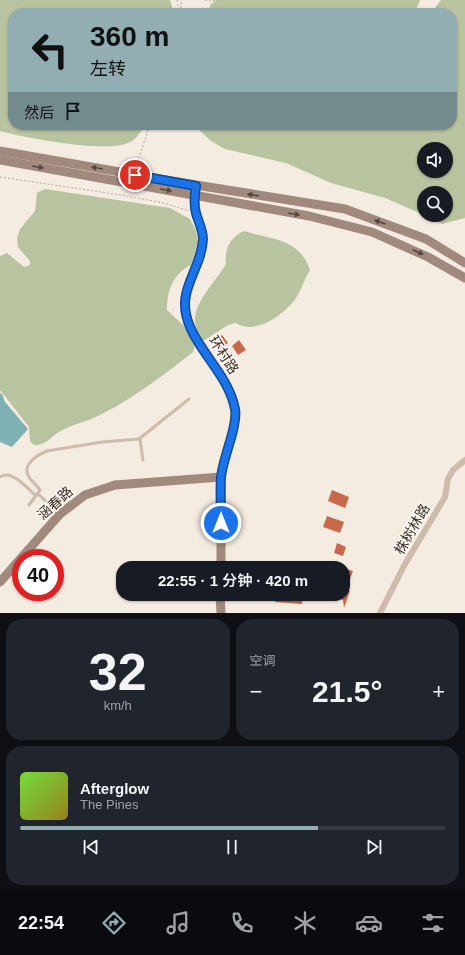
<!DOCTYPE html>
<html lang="zh">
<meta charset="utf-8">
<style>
body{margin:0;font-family:Helvetica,"Noto Sans SC",sans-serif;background:#20242c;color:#f1f3f6;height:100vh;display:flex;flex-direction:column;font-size:15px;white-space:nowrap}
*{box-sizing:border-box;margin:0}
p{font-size:13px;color:#9ea1a6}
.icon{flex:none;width:22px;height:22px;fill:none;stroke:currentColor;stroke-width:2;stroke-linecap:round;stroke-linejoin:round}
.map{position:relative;height:613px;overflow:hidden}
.drawer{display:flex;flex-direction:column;gap:6px;padding:6px;background:#0d0f14;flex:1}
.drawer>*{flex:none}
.guide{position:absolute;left:8px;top:8px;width:449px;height:122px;border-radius:16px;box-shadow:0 1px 3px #0004;background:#92aeb2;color:#111;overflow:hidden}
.buttons{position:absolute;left:417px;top:142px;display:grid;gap:8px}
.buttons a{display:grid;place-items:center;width:36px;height:36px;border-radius:50%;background:#171b24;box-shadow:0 1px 3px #0004;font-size:20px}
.speed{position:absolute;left:12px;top:549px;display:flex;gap:8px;font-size:20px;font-weight:700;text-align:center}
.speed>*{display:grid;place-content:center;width:52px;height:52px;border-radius:50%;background:#171b24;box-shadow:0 1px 3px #0004;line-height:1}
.speed .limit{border:6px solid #d22;background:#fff;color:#111}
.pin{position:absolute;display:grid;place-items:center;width:34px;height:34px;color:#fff;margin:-17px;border:2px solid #fff;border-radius:50%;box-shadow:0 1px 4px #0007}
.me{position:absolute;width:44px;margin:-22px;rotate:0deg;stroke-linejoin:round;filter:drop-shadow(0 0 3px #0008)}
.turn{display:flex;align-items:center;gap:14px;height:84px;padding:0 16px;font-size:18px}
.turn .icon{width:52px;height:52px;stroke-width:2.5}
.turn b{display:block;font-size:28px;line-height:34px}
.then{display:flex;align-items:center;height:38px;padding:0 16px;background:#0003;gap:8px;font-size:15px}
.big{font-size:30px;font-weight:600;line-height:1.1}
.drawer .card{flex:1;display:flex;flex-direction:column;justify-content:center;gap:6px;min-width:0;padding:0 14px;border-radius:16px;background:#20242c}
.drawer .dial{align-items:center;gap:0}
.dial b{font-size:52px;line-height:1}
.song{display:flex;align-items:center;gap:12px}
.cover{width:48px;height:48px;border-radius:6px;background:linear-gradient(135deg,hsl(100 70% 55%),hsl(50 70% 35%))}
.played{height:4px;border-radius:2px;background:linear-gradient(90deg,#92aeb2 70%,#363941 70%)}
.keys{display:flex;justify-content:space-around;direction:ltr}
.heat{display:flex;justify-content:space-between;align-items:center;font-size:22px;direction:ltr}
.drawer .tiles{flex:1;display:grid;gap:6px;grid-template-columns:1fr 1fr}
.card:last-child{grid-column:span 2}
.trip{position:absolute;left:116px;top:561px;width:234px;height:40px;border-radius:16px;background:#171b24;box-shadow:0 1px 3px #0004;font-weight:600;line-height:40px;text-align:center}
.tab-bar{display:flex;height:64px;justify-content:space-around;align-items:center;background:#090b0e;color:#9ea1a6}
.tab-bar .icon{width:28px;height:28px}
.tab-bar .on{color:#92aeb2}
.tab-bar b{font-size:18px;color:#f1f3f6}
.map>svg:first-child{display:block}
.green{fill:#b8c4a0;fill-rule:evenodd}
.water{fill:#7fb0b2}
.building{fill:#c8694b}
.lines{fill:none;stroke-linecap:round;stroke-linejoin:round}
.path{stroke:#b9a596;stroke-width:1;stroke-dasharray:2 2;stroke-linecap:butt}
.lane{stroke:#cdbbac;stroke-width:3}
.street{stroke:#cdbbac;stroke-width:6}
.secondary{stroke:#a18a7d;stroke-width:9}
.oneway{fill:#544640}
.route-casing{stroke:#114b97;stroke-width:10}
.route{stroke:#1a73e8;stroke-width:7}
.labels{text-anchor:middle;stroke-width:3.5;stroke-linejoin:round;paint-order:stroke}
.street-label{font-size:14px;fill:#3b302b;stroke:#fbf5ee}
</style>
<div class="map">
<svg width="465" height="613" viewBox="0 0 465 613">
<rect width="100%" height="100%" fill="#f4ebe1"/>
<g class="green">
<path d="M0,0h170l4,13h-161v112h131c-4,8 -7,14 -16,18 -23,10 -102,-5 -128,-12z"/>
<path d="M216,0h204l-5,13h-206l1,-8z"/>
<path d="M441,0h24v218l-23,6 -17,-9h21v-22h-22v22l-39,-17 -54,-15 -45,-20 -61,-14 -14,-8 -15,-14v-2h256v-112h-21zM424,149h22v22h-22z"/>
<path d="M45,189l125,19 20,11 6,12 2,12 -7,22c-18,9 -24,25 -24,45l17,16 11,19 -2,7c-29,23 -58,45 -91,62 -13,7 -30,10 -43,18 -10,6 -12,13 -25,13l-4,-4 -1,-14 -29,-37v-134l7,-3 17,14 6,-2v-4l-12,-14 -1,-9 3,-9 15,-18 2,-18z"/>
<path d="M244,231c28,9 55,7 66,39 -6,9 -8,19 -14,28 -11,16 -41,38 -60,25l-8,2 -23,15h-2c-3,-6 -7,-11 -8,-18 -2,-19 22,-42 31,-58 -2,-14 4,-27 18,-33z"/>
</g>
<path class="water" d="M0,393l2,1 3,8 23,27 -16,18 -12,-5z"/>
<g class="building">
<path d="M222,335l6,8 -9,7 -7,-8z"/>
<path d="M239,340l7,10 -8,5 -6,-9z"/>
<path d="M332,490l17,7 -4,11 -17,-7z"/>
<path d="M327,516l17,6 -4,11 -17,-6z"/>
<path d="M337,543l9,4 -3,9 -9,-3z"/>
<path d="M343,568l10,3 -7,19 4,1 -6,17 -1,-8 -14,-5 14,-1z"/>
<path d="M276,594h27l-1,10 -27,-2z"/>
</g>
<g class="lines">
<g class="path">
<path d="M177,0l3,13"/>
<path d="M205,0l5,1 7,-1"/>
<path d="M180,12l2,-12"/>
<path d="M136,166l14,-41"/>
<path d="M0,177l121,18 43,8 25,8"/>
</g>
<g class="lane">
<path d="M140,439l3,21"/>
<path d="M0,477c12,-8 27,11 36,19"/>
<path d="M38,494l21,19"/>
<path d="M29,505l11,-15c-3,-5 -8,-8 -11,-13 -8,-12 8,-22 18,-26l55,-9 37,-3 50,-40"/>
</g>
<g class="street">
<path d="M196,185c-1,10 -3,18 0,28 2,8 7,18 7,26 -1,23 -19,41 -19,64 2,41 44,67 51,106 3,14 -6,28 -9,41 -2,9 -3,18 -5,27"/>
<path d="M380,613l25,-49 40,-67 3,-18 5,-9 12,-10"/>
</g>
<g class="secondary">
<path d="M0,151l171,30 174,28 81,30 39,24"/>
<path d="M0,160l309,56 63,16 56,25 37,21"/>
<path d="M0,582l60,-68 25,-19 30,-10 106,-8v91"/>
<path d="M220,594l1,19"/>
</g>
</g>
<defs><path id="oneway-solid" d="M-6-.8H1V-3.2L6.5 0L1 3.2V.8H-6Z"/></defs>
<g class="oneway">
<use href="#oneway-solid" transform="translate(38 167) rotate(10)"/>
<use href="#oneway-solid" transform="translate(97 168) rotate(-170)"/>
<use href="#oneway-solid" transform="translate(166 190) rotate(10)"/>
<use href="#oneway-solid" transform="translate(253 195) rotate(-171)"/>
<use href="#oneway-solid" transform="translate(294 214) rotate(10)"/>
<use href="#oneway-solid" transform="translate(380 222) rotate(-160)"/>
<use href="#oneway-solid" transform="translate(418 252) rotate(24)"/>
</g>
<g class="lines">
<g class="route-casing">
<path id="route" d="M135,175l61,11c-1,9 -3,17 0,27 2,8 7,17 7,26 -2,34 -30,52 -12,90 13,28 38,49 44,80 3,17 -12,48 -14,68 -1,15 0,31 0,46"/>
</g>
<use href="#route" class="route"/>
</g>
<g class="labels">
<g class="street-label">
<text transform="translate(224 355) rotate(57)" y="5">环村路</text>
<text transform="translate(55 503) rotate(-42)" y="5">涵春路</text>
<text transform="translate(412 529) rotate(-60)" y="5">株树林路</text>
</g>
</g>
</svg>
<div class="buttons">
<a><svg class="icon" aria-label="sound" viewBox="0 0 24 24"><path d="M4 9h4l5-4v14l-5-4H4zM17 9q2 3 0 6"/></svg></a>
<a><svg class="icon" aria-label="search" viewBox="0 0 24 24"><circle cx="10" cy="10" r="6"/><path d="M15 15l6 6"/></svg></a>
</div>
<div class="speed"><div class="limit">40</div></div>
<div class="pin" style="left:135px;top:175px;background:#d93025"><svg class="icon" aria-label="arrive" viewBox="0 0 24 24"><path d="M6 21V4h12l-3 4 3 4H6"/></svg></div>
<svg class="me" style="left:221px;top:523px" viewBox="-20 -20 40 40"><circle r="17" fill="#1a73e8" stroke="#fff" stroke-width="3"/><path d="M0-11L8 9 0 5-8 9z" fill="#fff"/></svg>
<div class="trip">22:55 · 1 分钟 · 420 m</div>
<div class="guide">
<div class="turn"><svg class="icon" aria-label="left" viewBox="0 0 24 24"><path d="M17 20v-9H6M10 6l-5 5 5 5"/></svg><div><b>360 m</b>左转</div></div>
<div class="then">然后<svg class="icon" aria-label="arrive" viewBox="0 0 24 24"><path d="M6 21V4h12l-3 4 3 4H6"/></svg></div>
</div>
</div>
<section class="drawer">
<div class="tiles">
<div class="card dial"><b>32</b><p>km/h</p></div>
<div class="card"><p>空调</p>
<div class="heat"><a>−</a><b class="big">21.5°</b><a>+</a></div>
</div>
<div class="card">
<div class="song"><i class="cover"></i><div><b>Afterglow</b><p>The Pines</p></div></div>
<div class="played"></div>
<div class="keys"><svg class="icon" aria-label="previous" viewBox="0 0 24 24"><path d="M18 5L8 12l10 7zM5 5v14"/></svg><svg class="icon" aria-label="pause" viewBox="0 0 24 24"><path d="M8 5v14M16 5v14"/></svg><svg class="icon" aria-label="next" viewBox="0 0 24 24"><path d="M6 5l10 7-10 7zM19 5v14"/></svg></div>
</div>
</div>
</section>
<nav class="tab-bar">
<b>22:54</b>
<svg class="icon on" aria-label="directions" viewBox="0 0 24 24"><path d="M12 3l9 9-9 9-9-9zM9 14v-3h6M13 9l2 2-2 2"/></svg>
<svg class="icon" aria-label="music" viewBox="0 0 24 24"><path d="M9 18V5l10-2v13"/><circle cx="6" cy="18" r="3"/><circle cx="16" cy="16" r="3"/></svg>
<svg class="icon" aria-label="phone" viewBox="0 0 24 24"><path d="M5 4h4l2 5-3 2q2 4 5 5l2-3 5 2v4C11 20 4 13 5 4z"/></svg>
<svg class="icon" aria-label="climate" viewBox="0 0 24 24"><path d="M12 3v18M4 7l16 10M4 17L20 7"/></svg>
<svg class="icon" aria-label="car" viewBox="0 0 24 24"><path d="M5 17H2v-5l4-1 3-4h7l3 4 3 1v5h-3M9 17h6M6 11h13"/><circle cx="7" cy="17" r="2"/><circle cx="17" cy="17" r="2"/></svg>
<svg class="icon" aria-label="filters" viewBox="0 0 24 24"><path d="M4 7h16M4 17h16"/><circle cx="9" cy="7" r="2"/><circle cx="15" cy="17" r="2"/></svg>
</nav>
